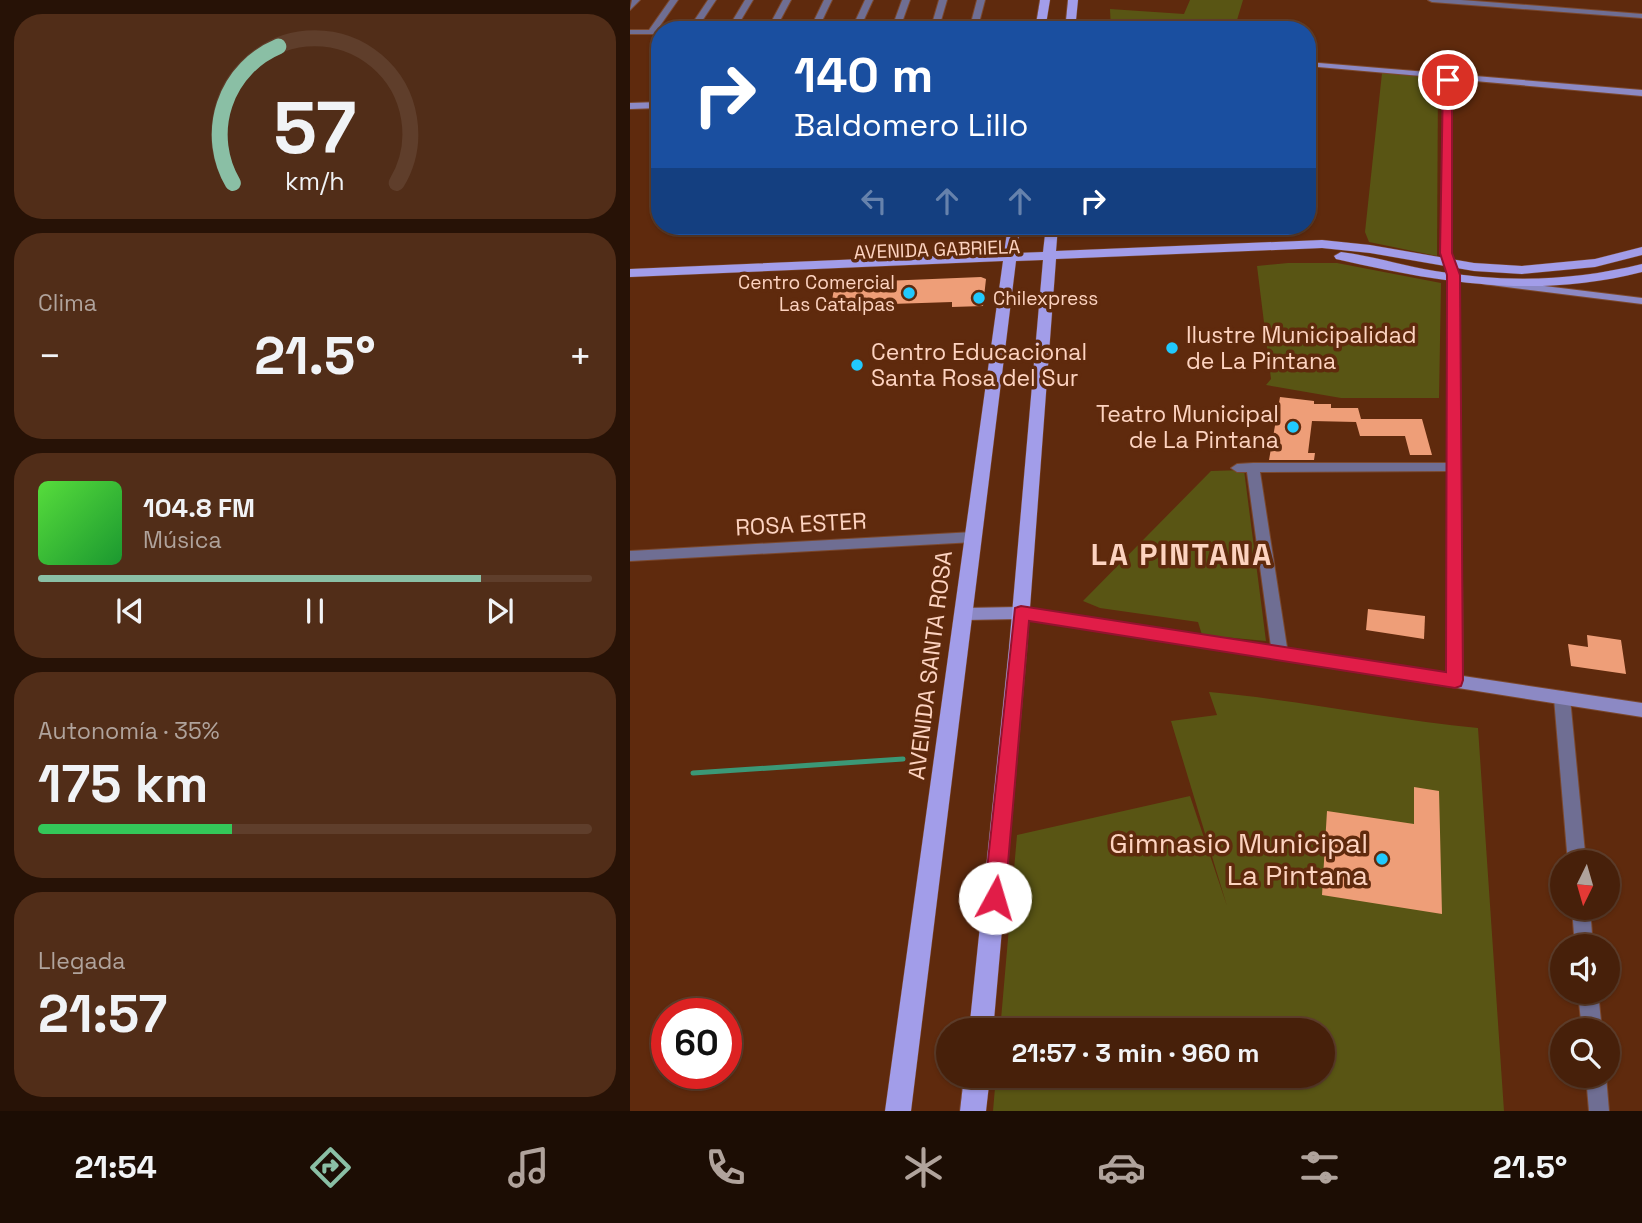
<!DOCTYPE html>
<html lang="es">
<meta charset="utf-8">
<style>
body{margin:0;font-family:"Space Grotesk",sans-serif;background:#512d18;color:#f1f3f6;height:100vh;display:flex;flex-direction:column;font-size:26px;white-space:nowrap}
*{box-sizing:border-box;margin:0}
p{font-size:23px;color:#b0a39c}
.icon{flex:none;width:38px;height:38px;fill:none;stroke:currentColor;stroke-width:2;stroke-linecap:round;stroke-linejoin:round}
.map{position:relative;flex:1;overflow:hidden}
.sheet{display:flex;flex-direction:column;gap:14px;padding:14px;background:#271206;width:630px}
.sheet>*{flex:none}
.guide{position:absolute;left:21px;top:21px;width:665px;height:214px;border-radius:28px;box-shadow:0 2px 5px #0004,0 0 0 2px #5f3e2b;background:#1a4fa0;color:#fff;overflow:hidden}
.needle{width:46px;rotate:185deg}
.buttons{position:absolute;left:920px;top:850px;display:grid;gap:14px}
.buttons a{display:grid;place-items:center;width:70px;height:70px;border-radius:50%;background:#47200a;box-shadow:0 2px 5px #0004,0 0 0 2px #5f3e2b;font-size:35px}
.speed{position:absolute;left:21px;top:998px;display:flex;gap:14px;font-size:35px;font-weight:700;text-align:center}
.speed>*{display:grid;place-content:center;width:91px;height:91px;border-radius:50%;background:#47200a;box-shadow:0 2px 5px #0004,0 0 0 2px #5f3e2b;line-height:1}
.speed .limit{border:10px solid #d22;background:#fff;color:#111}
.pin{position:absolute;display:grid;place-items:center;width:60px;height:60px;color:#fff;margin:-30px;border:4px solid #fff;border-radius:50%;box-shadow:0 2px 7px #0007}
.me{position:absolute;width:77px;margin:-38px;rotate:6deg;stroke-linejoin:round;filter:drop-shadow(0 0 5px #0008)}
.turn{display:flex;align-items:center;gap:24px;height:147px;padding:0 28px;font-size:32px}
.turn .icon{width:91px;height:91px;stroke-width:2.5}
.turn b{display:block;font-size:49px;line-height:60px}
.lanes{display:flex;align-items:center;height:66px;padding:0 28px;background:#0003;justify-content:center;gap:35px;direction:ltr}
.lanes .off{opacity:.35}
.big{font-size:52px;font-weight:600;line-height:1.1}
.sheet .tile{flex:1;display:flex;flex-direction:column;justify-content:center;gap:10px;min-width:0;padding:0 24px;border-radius:28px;background:#512d18}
.sheet .dial{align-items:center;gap:0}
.dial svg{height:182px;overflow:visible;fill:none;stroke:#5f3e2b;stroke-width:7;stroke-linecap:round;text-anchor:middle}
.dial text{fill:#f1f3f6;stroke:none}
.song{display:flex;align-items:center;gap:21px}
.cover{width:84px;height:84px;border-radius:10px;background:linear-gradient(135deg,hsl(110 70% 55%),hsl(130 70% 35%))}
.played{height:7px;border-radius:4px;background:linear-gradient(90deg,#8abfa5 80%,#5f3e2b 80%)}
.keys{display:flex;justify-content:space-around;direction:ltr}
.heat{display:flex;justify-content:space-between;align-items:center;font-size:38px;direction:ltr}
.charge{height:10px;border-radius:5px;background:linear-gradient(90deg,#34c759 35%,#5f3e2b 0)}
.trip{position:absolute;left:306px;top:1018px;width:399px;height:70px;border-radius:35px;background:#47200a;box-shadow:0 2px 5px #0004,0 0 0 2px #5f3e2b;font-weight:600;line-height:70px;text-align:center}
.menu{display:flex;height:112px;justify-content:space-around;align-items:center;background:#1c0d04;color:#b0a39c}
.menu .icon{width:49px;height:49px}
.menu .active{color:#8abfa5}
.menu b{font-size:32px;color:#f1f3f6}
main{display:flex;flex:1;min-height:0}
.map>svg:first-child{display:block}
.green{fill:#595514}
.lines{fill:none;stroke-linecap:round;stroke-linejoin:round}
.stream{stroke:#3b9876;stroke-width:5}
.building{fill:#ee9e78}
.street-casing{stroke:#7b482d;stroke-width:2}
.secondary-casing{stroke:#7b482d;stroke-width:2}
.primary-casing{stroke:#7b482d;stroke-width:1}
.street{fill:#6f6e93;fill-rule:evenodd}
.secondary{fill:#8c89c4;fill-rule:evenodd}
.primary{fill:#a29de9;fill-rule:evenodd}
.route{fill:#e11d48;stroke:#92132f;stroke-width:2}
.poi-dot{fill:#21c9fd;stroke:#5f2a0d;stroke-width:2.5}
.labels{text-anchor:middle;stroke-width:7;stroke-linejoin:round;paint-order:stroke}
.far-street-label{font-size:19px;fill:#fdd3c0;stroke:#5f2a0d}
.far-poi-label{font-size:19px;fill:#fdd3c0;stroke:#5f2a0d;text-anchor:end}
.poi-label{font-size:23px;fill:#fdd3c0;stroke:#5f2a0d;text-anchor:start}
.street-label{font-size:23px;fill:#fdd3c0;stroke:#5f2a0d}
.near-poi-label{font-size:28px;fill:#fdd3c0;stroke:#5f2a0d;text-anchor:end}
.district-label{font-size:30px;font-weight:bold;letter-spacing:2px;fill:#fdd3c0;stroke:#5f2a0d}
</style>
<main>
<section class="sheet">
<div class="tile dial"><svg viewBox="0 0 100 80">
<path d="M14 69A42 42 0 1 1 86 69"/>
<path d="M14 69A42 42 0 0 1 34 9" stroke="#8abfa5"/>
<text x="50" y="56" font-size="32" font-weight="700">57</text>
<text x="50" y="72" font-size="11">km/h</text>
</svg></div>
<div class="tile"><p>Clima</p>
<div class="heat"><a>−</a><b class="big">21.5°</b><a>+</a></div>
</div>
<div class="tile">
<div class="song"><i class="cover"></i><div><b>104.8 FM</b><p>Música</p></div></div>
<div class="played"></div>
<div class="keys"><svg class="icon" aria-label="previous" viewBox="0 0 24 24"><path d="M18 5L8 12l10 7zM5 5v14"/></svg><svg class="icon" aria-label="pause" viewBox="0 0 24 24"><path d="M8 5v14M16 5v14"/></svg><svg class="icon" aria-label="next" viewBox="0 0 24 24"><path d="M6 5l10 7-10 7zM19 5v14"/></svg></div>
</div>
<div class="tile"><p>Autonomía · 35%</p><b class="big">175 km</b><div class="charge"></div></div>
<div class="tile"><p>Llegada</p><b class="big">21:57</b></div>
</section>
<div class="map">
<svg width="1012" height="1111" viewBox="0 0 1012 1111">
<rect width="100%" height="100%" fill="#5f2a0d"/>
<g class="green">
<path d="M560,0h53l-9,30h-123l-1,-21 74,5z"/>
<path d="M752,73l56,5 -1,178 -68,-14 -4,-10z"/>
<path d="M658,263h49l104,20 -2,115h-98l-75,-13 5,-6 -14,-113z"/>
<path d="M614,470l22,171 -64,-6 -4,-13 -98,-14 -17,-7 128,-130z"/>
<path d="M579,692c90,8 179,27 269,36l26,383h-511l3,-35h327v-45h-323l17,-196 173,-39 37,110 -56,-185 46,-6z"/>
</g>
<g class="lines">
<path class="stream" d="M63,773l210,-14"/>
</g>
<g class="building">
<path d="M351,277l5,2 -3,27 -31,1v-5l-121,4 4,-23z"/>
<path d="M650,397l34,4v3h17v4h27l3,11h61l10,36h-22l-5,-19h-45l-4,-14 -44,-1 -4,32h7l-1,7h-45z"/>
<path d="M738,609l57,7 -1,23 -58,-9z"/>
<path d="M957,635l34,5 5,34 -55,-8 -3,-22 20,3z"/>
<path d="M784,787l25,4 3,123 -120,-19 5,-84 87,13z"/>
</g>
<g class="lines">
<g class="street-casing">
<g id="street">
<path d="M2,0h8l-10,10z"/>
<path d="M40,0h8l-21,30h3v4h-30v-4h19z"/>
<path d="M78,0h8l-20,30h-8z"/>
<path d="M115,0h8l-18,30h-8z"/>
<path d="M153,0h8l-16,30h-8z"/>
<path d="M194,0h8l-13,27 34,-1 12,-26h8l-12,26 32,-1 9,-25h8l-9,25 31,-1 7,-24h8l-7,24 31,-1 6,-23h8l-6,23 62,-1 4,2 -4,2 -254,4 24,-3z"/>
<path d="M798,0h33l181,14v4l-210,-16z"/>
<path d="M623,463h201l6,4 -6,4 -194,1 28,182 -3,4 -5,2 -5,-2 -3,-4 -25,-182h-10l-6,-4 6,-4z"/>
<path d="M344,532l7,5 -7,5 -344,19v-10z"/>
<path d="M932,691l6,2 2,5 16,165h-18l-14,-165 2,-5z"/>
<path d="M942,908h18l3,39h-18z"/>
<path d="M948,992h20l4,39h-20z"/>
<path d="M956,1076h20l3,35h-20z"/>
</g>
</g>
<g class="secondary-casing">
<g id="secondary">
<path d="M677,62l335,28v6l-190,-17 -1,174 8,22 4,401 179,27v14l-621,-98 -56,1 -5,-2 -2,-4 2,-4 5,-2 56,-1 426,66 2,-398 -8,-22 3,-175 -137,-12z"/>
<path d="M30,102v6l-30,1v-6z"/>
<path d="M857,279l155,19v6l-159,-20 -1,-2z"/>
</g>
</g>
<g class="primary-casing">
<g id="primary">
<path d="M410,0h10l-5,30h-10z"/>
<path d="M438,0h10l-3,30h-10z"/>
<path d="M378,226h12l-3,27 26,-1 3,-26h12l-2,25 266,-11 48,5 104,18 48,3 73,-7 47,-12v8l-47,12 -73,7 -48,-3 -104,-18 -48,-5 -266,11 -29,389 -34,383h-24l40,-383 34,-388 -27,1 -105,850h-26l118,-850 -373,16v-8l374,-16z"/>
<path d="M711,252c32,4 63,14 94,19 70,12 138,10 207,-7v8c-106,27 -201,11 -306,-13l-2,-3z"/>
<path d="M334,1076h26l-4,35h-26z"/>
</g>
</g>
<use href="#street" class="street"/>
<use href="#secondary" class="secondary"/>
<use href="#primary" class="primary"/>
</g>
<path class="route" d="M818,77l4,3v173l8,22 3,405 -2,6 -6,2 -426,-67 -24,277 -3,7 -7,3 -8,-3 -3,-7 31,-290 6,-2 425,66 1,-397 -7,-22 3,-173z"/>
<g class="poi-dot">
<circle cx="279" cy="293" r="7"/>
<circle cx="349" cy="298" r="7"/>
<circle cx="542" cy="348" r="7"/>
<circle cx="227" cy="365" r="7"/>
<circle cx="663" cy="427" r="7"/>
<circle cx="752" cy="859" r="7"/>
</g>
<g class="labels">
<g class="far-street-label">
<text transform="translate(307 249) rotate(-2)" y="7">AVENIDA GABRIELA</text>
</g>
<g class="far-poi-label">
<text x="265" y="289">Centro Comercial<tspan x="265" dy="22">Las Catalpas</tspan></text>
<text x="363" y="305" text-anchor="start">Chilexpress</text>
</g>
<g class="poi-label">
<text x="556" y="343">Ilustre Municipalidad<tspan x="556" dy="26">de La Pintana</tspan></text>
<text x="241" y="360">Centro Educacional<tspan x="241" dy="26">Santa Rosa del Sur</tspan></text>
<text x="649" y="422" text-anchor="end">Teatro Municipal<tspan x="649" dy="26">de La Pintana</tspan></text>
</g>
<g class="street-label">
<text transform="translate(171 524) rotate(-3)" y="8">ROSA ESTER</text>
<text transform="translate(300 665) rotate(-83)" y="8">AVENIDA SANTA ROSA</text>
</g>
<g class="near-poi-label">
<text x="738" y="853">Gimnasio Municipal<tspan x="738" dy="32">La Pintana</tspan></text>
</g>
<g class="district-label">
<text x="552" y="565">LA PINTANA</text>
</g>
</g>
</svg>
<div class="buttons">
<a><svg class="needle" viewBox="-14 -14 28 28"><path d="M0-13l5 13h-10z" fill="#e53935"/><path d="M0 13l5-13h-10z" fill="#b0a39c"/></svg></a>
<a><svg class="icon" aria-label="sound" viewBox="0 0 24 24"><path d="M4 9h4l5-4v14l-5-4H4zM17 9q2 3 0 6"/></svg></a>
<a><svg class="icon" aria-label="search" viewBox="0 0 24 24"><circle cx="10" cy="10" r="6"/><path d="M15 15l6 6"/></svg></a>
</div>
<div class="speed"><div class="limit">60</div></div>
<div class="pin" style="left:818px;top:80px;background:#d93025"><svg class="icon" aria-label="arrive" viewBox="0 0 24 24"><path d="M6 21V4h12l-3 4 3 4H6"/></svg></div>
<svg class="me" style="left:365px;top:898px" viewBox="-20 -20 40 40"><circle r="19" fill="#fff"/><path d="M0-13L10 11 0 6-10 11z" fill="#e11d48"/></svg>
<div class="trip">21:57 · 3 min · 960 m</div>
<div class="guide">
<div class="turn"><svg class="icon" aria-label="right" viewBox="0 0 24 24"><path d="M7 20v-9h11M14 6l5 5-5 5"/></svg><div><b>140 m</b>Baldomero Lillo</div></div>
<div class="lanes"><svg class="icon off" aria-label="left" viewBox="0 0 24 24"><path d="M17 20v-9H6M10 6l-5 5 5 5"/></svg><svg class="icon off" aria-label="ahead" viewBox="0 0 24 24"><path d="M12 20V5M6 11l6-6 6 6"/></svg><svg class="icon off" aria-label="ahead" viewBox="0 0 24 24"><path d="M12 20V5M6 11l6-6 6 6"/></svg><svg class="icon" aria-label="right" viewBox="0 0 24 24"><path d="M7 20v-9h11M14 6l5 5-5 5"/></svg></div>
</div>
</div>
</main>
<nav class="menu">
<b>21:54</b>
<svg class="icon active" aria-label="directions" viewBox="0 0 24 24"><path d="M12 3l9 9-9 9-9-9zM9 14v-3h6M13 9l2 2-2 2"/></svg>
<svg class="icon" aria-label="music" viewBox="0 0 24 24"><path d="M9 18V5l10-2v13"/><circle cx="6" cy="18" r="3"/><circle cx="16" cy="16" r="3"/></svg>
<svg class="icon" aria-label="phone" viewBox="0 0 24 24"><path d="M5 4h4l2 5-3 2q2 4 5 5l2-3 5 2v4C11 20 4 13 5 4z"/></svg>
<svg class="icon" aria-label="climate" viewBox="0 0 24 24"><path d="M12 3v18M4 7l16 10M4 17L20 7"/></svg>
<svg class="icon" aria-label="car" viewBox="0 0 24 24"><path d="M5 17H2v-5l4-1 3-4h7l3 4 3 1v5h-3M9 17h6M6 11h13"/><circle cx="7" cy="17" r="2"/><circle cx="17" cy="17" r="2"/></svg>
<svg class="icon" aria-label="filters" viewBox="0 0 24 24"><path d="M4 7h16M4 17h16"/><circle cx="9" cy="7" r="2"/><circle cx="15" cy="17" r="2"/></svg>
<b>21.5°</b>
</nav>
